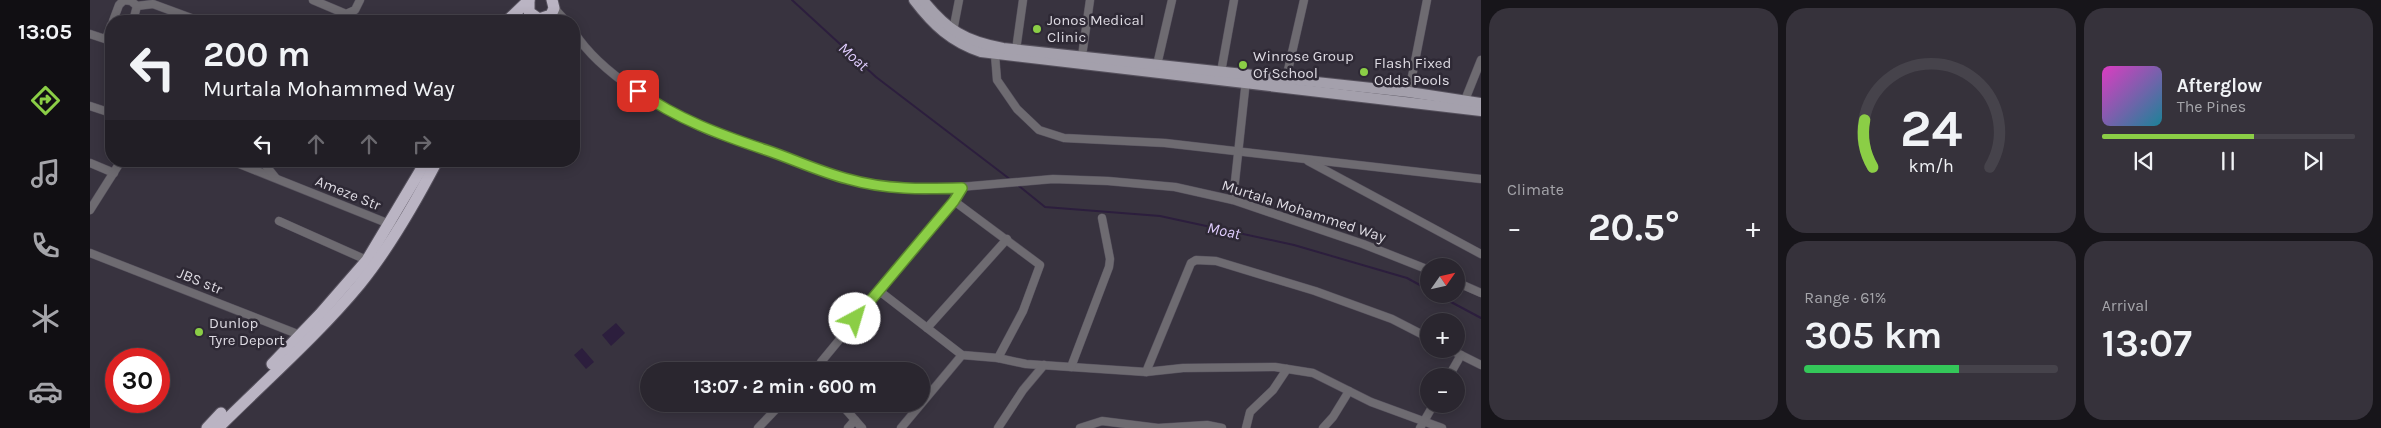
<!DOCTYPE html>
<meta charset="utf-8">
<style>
body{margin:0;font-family:Karla,sans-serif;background:#36323b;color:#f1f3f6;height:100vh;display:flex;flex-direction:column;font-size:19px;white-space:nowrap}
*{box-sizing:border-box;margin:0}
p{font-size:16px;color:#a5a5aa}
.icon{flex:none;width:28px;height:28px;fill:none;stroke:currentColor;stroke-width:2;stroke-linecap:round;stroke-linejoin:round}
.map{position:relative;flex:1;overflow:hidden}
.details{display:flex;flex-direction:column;gap:8px;padding:8px;background:#17151a;width:900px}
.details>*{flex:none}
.guide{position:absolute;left:15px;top:15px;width:475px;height:152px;border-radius:20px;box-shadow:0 2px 12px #0003,0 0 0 1px #46434b;background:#2a262f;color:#f1f3f6;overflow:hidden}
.needle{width:32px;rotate:56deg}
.tools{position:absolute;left:1330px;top:258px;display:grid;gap:10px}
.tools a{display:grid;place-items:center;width:45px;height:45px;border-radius:50%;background:#2a262f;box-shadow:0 2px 12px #0003,0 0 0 1px #46434b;font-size:25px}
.speed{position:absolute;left:15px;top:348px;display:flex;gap:10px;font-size:25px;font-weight:700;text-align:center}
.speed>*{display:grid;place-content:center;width:65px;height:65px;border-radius:50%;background:#2a262f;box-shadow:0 2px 12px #0003,0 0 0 1px #46434b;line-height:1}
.speed .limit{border:8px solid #d22;background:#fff;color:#111}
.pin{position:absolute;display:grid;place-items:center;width:42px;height:42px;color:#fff;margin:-21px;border-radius:10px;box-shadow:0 2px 8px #0006}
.me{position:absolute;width:55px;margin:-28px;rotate:39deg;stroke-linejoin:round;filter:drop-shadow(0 0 4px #0008)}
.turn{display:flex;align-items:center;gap:18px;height:105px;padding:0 15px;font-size:22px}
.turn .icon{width:65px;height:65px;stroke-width:2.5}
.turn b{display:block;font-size:35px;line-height:42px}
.lanes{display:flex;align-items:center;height:48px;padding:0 15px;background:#0003;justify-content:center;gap:25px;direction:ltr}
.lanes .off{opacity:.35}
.big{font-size:38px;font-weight:700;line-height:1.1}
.details .widget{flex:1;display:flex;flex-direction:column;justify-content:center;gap:8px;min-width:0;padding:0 18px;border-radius:20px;background:#36323b}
.details .dial{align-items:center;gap:0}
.dial svg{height:130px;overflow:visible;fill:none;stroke:#46434b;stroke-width:7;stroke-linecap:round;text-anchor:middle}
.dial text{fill:#f1f3f6;stroke:none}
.song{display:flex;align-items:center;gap:15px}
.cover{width:60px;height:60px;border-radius:8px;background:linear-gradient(135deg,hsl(310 70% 55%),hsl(190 70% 35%))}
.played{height:5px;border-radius:2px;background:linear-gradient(90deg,#8bce46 60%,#46434b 60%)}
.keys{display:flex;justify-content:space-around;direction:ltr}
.heat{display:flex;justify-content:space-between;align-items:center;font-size:28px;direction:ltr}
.charge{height:8px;border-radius:4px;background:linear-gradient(90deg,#34c759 61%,#46434b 0)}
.details .tiles{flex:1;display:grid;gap:8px;grid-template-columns:repeat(3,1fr)}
.widget:first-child{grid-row:span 2}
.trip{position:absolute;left:550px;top:362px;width:290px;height:50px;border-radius:25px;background:#2a262f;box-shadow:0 2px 12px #0003,0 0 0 1px #46434b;font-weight:700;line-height:50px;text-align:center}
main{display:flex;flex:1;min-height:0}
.tabs{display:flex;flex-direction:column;width:90px;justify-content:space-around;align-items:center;background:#110f13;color:#a5a5aa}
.tabs .icon{width:35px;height:35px}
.tabs .selected{color:#8bce46}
.tabs b{font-size:22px;color:#f1f3f6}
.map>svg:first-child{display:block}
.water{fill:#2c1e3d}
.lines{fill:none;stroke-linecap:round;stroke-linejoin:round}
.stream{stroke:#2c1e3d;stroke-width:2}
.minor-casing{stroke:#56515d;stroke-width:9}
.major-casing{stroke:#56515d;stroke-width:12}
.highway-casing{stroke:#56515d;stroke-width:13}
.minor{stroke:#6e6b71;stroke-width:8}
.major{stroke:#a4a0ac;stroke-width:10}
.highway{stroke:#bab4c3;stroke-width:11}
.route-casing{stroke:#5a862e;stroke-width:12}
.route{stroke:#8bce46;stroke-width:9}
.poi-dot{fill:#8bce46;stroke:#2e2935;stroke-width:2}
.labels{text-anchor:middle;stroke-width:5;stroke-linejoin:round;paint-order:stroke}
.poi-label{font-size:15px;fill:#dedbe3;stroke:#2e2935;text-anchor:start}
.street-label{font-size:15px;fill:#dedbe3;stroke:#2e2935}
.water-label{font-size:16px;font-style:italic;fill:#dfccfd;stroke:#2e2935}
</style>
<main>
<nav class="tabs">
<b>13:05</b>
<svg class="icon selected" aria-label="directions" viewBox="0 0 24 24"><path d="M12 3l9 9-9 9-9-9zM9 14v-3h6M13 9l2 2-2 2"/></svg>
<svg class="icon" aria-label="music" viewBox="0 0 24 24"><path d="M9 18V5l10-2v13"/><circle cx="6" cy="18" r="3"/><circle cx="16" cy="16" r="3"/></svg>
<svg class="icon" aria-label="phone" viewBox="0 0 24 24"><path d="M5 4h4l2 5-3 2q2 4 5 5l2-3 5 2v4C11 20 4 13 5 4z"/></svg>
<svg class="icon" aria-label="climate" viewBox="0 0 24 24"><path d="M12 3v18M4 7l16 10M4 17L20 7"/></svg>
<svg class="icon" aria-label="car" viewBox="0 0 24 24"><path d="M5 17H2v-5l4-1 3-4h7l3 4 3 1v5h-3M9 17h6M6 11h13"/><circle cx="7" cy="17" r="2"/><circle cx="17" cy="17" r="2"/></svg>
</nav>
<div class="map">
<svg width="1391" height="428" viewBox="0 0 1391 428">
<rect width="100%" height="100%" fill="#38333f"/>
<g class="water">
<path d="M526,323l9,10 -14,13 -9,-11z"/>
<path d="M492,348l12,14 -8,7 -12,-14z"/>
</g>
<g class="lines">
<g class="stream">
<path d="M702,0l84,77 135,103"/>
<path d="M929,186l26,21 115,9 134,29 113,33 22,12"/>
<path d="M1346,294l45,24"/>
</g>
<g class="minor-casing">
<g id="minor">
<path d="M223,0l33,14 9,-4 5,-10"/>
<path d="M464,8l12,13"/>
<path d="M23,21l6,-16 5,-5 7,1 6,5 16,-2 38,14"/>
<path d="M43,21l4,-15"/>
<path d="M863,31l6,-31"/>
<path d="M484,32c28,44 89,77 135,99l138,48 45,9 33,2 128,-11 55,2 67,6 58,13 130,44 66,26"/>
<path d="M0,34l21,7"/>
<path d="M16,39l5,-14"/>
<path d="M926,50l7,-50"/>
<path d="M905,55l2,25 20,29 22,21 25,8 101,5 316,36"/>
<path d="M992,56l8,-56"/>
<path d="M1067,65l15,-65"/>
<path d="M1131,72l13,-72"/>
<path d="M1196,79l18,-79"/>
<path d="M1319,92l18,-92"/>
<path d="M1375,100l16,-40"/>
<path d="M0,106l21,7"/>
<path d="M142,161l160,64"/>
<path d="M172,161l13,16"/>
<path d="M1218,161l173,93"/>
<path d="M0,163l24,10"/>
<path d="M1143,200l13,-120"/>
<path d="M864,201l86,64 -17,46 -25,47"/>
<path d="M0,210l31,-49"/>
<path d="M189,221l92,41"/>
<path d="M0,253l210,82"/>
<path d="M1366,282l25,11"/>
<path d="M788,290l84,65 36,3 28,6 120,8 37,-4 92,-1 38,6 58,29 71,26"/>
<path d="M837,328l80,-89"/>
<path d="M1359,349l32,16"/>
<path d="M981,367l38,-100 1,-8 -8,-41"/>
<path d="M729,371l2,-9 133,-161 7,-13"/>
<path d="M1056,372l45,-109 5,-3 20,1 99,30 77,28 37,19"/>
<path d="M1359,376l12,-21"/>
<path d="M751,404l21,24"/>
<path d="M668,428l23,-24"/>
<path d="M758,428l7,-8"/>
<path d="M811,428l61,-73"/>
<path d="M908,428l25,-38 21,-25"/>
<path d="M990,428l22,-7 56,7 49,-3 15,3"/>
<path d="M1156,428l4,-16 23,-22 14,-21"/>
<path d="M1233,428l10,-11 16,-26"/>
<path d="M1330,428l14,-24"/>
</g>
</g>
<g class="major-casing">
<g id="major">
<path d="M824,0c19,25 37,42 67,52l500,59"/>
<path d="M833,0c24,30 42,41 80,48l406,44 72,11"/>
</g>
</g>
<g class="highway-casing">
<g id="highway">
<path d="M439,0v12l10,7 12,-4 3,-7 -2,-8"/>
<path d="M417,21l22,-21"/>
<path d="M182,364l48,-50 47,-54 59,-99"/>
<path d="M117,428l14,-15"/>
<path d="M128,428c47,-47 99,-92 142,-144 30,-37 55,-81 77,-123"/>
</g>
</g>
<use href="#minor" class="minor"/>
<use href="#major" class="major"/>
<use href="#highway" class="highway"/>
</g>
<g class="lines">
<g class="route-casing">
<path id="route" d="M548,91c39,28 83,44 128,59 27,9 54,22 82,29 38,11 75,10 114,9l-8,13 -99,118"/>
</g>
<use href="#route" class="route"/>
</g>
<g class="poi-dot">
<circle cx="947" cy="29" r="5"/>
<circle cx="1153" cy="65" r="5"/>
<circle cx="1274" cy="72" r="5"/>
<circle cx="109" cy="332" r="5"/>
</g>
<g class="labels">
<g class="poi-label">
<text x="957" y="25">Jonos Medical<tspan x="957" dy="17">Clinic</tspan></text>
<text x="1163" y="61">Winrose Group<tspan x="1163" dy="17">Of School</tspan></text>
<text x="1284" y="68">Flash Fixed<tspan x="1284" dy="17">Odds Pools</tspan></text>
<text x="119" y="328">Dunlop<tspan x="119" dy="17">Tyre Deport</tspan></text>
</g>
<g class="street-label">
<text transform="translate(258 193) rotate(22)" y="5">Ameze Str</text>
<text transform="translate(1214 211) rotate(18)" y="5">Murtala Mohammed Way</text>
<text transform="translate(110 281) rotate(22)" y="5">JBS str</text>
</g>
<g class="water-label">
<text transform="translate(764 56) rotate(42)" y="6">Moat</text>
<text transform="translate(1134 230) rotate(12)" y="6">Moat</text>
</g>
</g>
</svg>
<div class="tools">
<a><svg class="needle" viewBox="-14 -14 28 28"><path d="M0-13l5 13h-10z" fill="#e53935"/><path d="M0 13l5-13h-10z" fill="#a5a5aa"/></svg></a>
<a>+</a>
<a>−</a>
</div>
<div class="speed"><div class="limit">30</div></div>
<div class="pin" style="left:548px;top:91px;background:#d93025"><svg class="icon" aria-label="arrive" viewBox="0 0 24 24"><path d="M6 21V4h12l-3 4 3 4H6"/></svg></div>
<svg class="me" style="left:765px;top:319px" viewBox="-20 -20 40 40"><circle r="19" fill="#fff"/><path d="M0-13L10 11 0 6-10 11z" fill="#8bce46"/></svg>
<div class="trip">13:07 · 2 min · 600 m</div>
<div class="guide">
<div class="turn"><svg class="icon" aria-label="left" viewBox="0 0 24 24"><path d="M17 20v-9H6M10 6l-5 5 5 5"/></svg><div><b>200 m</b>Murtala Mohammed Way</div></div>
<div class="lanes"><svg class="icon" aria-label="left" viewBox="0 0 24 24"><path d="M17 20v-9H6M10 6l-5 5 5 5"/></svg><svg class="icon off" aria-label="ahead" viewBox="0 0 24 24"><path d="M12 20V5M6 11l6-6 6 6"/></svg><svg class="icon off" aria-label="ahead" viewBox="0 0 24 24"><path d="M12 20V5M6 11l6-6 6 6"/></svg><svg class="icon off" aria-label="right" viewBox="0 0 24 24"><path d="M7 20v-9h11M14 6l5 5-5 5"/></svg></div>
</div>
</div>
<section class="details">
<div class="tiles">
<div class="widget"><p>Climate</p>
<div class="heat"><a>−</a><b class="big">20.5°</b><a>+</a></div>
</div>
<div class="widget dial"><svg viewBox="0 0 100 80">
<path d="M14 69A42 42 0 1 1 86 69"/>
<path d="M14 69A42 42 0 0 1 9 40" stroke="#8bce46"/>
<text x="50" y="56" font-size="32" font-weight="700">24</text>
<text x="50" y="72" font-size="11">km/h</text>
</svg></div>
<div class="widget">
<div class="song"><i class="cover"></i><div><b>Afterglow</b><p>The Pines</p></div></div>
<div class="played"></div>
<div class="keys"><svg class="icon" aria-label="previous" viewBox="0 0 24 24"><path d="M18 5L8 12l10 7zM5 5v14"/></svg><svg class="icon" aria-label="pause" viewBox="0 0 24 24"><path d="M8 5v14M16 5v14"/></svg><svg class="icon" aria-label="next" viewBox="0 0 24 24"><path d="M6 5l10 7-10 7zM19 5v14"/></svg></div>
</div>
<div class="widget"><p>Range · 61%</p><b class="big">305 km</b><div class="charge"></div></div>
<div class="widget"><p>Arrival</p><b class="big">13:07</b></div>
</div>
</section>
</main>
